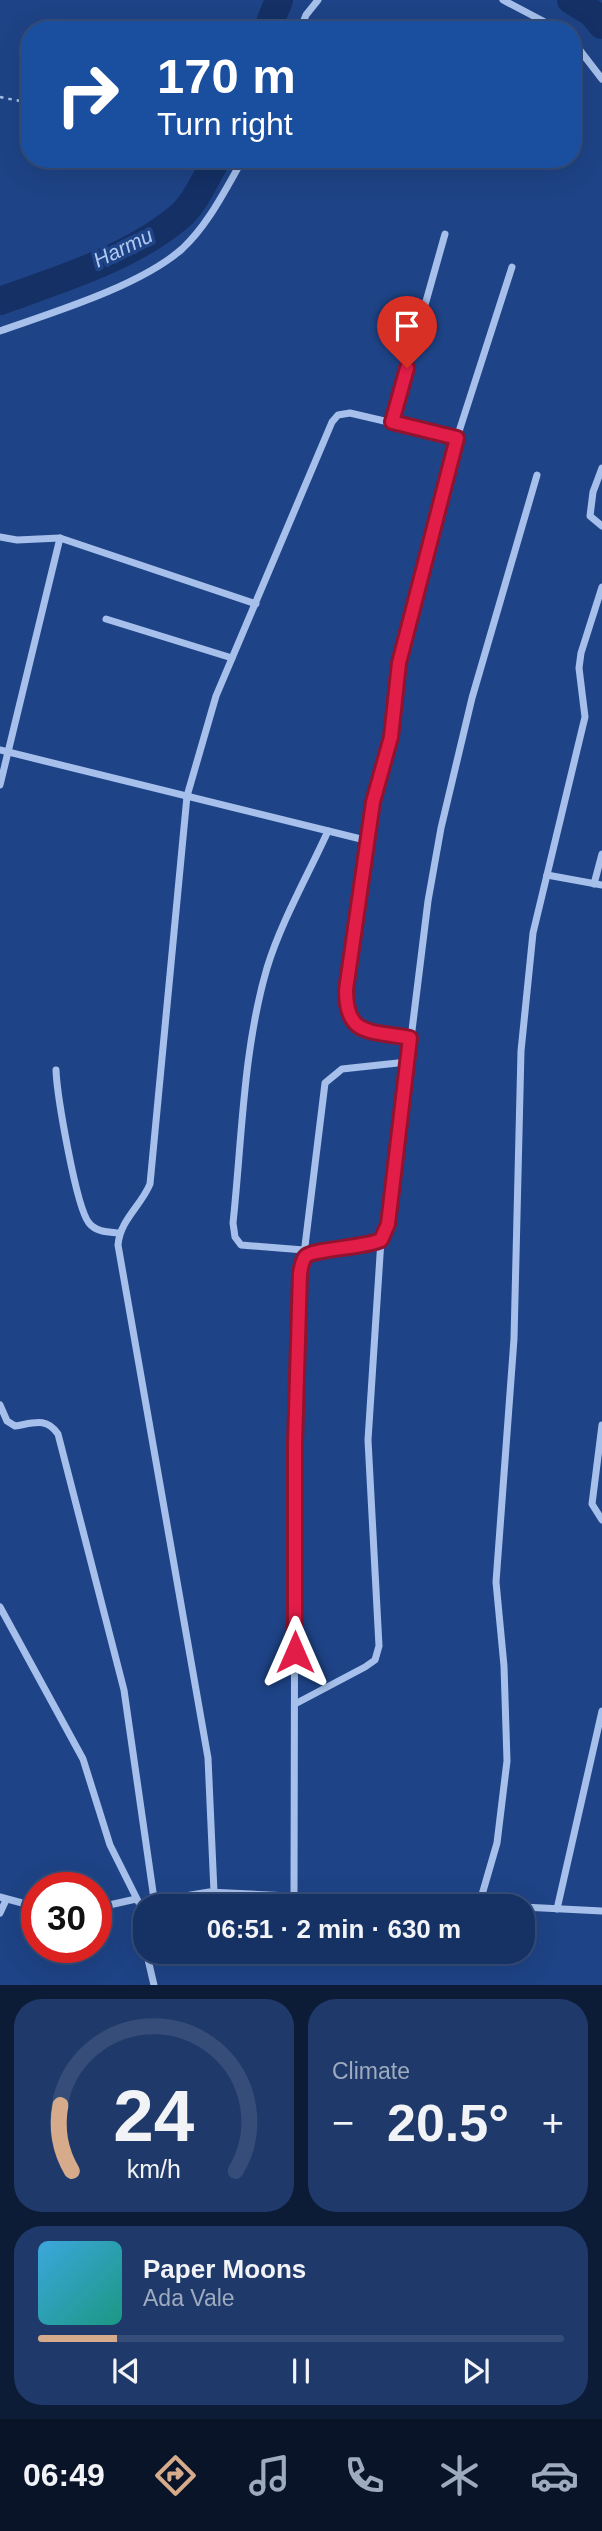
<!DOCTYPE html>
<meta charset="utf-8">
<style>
body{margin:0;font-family:Arial,sans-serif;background:#1f3a6a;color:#f1f3f6;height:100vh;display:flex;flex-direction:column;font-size:26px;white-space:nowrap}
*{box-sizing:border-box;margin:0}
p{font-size:23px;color:#9eaabf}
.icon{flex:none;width:38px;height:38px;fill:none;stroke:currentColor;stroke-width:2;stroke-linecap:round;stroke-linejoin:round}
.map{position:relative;height:1985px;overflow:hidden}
.details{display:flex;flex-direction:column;gap:14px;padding:14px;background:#0c1c37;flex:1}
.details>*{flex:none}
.guide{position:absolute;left:21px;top:21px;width:560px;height:147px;border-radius:28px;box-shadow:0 7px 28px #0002,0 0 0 2px #354d78;background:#1a4fa0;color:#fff;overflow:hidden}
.speed{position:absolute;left:21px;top:1872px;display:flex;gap:14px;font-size:35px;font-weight:700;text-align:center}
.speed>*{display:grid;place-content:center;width:91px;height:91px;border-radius:50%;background:#163264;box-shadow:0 7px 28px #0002,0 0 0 2px #354d78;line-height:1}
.speed .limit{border:10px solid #d22;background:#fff;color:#111}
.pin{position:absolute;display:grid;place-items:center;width:60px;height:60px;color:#fff;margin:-72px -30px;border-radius:50% 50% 50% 0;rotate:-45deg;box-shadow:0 0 7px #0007}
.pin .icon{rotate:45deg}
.me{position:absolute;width:77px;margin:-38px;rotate:0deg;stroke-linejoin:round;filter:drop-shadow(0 0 5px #0008)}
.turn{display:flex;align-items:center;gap:24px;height:147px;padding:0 21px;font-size:32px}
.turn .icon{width:91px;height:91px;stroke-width:2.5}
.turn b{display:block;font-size:49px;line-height:60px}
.big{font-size:52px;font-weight:700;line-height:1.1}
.details .widget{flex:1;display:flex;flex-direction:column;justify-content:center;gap:10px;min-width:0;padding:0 24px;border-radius:28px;background:#1f3a6a}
.details .dial{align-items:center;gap:0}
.dial svg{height:182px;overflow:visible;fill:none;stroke:#354d78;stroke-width:7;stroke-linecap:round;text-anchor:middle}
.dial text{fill:#f1f3f6;stroke:none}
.song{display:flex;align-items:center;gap:21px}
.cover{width:84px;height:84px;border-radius:10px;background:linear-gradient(135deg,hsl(200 70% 55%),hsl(170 70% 35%))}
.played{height:7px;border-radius:4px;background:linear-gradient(90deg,#d6ab8b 15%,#354d78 15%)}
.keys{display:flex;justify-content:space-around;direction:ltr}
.heat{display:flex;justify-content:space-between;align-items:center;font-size:38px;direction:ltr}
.details .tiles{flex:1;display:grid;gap:14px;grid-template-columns:1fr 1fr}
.widget:last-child{grid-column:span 2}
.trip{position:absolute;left:133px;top:1894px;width:402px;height:70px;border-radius:28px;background:#163264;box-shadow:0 7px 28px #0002,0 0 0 2px #354d78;font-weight:700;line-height:70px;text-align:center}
.menu{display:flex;height:112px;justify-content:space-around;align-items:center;background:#091428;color:#9eaabf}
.menu .icon{width:49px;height:49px}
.menu .current{color:#d6ab8b}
.menu b{font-size:32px;color:#f1f3f6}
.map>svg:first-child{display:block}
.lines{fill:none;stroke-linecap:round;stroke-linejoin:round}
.river{stroke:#143065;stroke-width:28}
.path{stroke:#a6c0eb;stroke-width:2.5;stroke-dasharray:3.5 5;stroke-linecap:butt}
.minor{stroke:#a6c0eb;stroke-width:7}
.route-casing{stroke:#92132f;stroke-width:18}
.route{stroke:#e11d48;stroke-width:12}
.labels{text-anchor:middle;stroke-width:7;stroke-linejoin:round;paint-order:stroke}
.water-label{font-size:21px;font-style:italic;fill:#b2caf2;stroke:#1e4386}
</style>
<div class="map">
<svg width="602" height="1985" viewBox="0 0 602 1985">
<rect width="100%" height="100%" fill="#1e4386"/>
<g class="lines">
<g class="river">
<path d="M571,0l21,13 10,12"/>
<path d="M267,30l12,-30"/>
<path d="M0,301c60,-22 129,-42 179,-84 16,-13 27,-40 38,-58"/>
</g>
<path class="path" d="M0,97l30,6"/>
<g class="minor">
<path d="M503,0l57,30"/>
<path d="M300,30l6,-15 12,-15"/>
<path d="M572,40l30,39"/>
<path d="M0,331c54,-19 140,-45 182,-82 26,-24 43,-59 61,-90"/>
<path d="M392,422l53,-188"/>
<path d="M602,468l-9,24 -3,24 12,10"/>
<path d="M0,537l17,3 43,-2 196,66"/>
<path d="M106,619l126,39"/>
<path d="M0,750l369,91"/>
<path d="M0,785l60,-247"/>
<path d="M547,875l55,10"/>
<path d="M594,884l8,-30"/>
<path d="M410,1038c-40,-8 -63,0 -64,-48l27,-188 18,-65 8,-74 54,-213 59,-183"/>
<path d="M56,1070c1,25 20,137 33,153 7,9 19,9 30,10"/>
<path d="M304,1250l-63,-5 -6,-8 -2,-14c9,-84 10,-173 34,-255 14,-46 41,-93 61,-137"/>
<path d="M304,1254l21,-171 17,-14 65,-7"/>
<path d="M0,1405l7,16 8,5c19,-3 31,-9 43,8l66,256 31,216"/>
<path d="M602,1425l-10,79 10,16"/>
<path d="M0,1607l83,152 27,86 35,70"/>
<path d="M295,1704l70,-37 10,-7 4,-14 -11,-206 13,-200"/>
<path d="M214,1892l-6,-134 -90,-513c2,-25 23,-39 32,-61l37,-388 29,-100 116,-274 6,-7 12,-2 107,25"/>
<path d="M294,1896l1,-452 5,-171 3,-15 8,-6 55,-5 15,-7 7,-16 40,-323 13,-73 31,-130 65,-223"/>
<path d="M0,1897l37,10"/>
<path d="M479,1905l18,-62 10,-82 -3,-95 -8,-84 18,-243 7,-288 12,-118 52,-216 -6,-49 2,-15 21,-66"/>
<path d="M156,1906l17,-8 36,-6 282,14"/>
<path d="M523,1907l79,4"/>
<path d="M96,1908l40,-9"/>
<path d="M557,1909l45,-198"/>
<path d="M0,1913l6,-13"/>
<path d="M145,1914v30"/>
<path d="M146,1951l8,34"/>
</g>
</g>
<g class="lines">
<g class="route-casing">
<path id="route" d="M295,1652v-208l5,-171c1,-5 2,-12 5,-16 5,-8 59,-9 76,-17l7,-16 22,-186c-40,-8 -64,-1 -64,-48l27,-188 18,-65 8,-74 58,-225 -65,-16 15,-54"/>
</g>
<use href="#route" class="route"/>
</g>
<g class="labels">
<g class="water-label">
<text transform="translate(123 248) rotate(-26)" y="7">Harmu</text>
</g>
</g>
</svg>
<div class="speed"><div class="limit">30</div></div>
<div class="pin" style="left:407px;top:368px;background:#d93025"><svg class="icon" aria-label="arrive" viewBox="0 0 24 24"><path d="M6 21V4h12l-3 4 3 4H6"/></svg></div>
<svg class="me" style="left:295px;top:1652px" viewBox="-20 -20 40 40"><path d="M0-17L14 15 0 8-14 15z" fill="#e11d48" stroke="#fff" stroke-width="4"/></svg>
<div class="trip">06:51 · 2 min · 630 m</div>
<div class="guide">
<div class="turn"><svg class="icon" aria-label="right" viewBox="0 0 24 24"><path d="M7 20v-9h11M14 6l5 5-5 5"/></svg><div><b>170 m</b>Turn right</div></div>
</div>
</div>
<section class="details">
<div class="tiles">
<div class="widget dial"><svg viewBox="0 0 100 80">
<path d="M14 69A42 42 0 1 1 86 69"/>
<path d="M14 69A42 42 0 0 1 9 40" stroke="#d6ab8b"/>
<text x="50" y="56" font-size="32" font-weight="700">24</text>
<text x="50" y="72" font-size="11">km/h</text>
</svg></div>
<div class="widget"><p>Climate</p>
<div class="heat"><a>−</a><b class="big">20.5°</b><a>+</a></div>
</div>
<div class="widget">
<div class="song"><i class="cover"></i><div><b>Paper Moons</b><p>Ada Vale</p></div></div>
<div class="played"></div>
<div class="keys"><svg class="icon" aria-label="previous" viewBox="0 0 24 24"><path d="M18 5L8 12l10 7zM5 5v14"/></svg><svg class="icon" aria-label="pause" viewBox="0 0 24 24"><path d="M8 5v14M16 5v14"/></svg><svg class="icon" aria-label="next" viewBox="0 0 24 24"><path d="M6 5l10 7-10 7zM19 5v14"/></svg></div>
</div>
</div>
</section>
<nav class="menu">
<b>06:49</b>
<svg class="icon current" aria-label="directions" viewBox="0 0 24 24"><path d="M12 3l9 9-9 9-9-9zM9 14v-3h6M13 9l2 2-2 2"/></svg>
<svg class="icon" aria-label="music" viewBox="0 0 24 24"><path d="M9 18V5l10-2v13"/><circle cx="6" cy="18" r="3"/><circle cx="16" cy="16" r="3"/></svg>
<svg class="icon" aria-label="phone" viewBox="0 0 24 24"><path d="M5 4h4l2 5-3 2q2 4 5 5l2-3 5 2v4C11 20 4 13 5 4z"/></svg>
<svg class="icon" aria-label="climate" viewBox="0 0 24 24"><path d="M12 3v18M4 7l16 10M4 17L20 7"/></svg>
<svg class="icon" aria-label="car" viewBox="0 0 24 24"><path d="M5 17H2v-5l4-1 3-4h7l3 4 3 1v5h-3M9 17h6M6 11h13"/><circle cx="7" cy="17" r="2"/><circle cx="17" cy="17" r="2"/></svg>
</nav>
